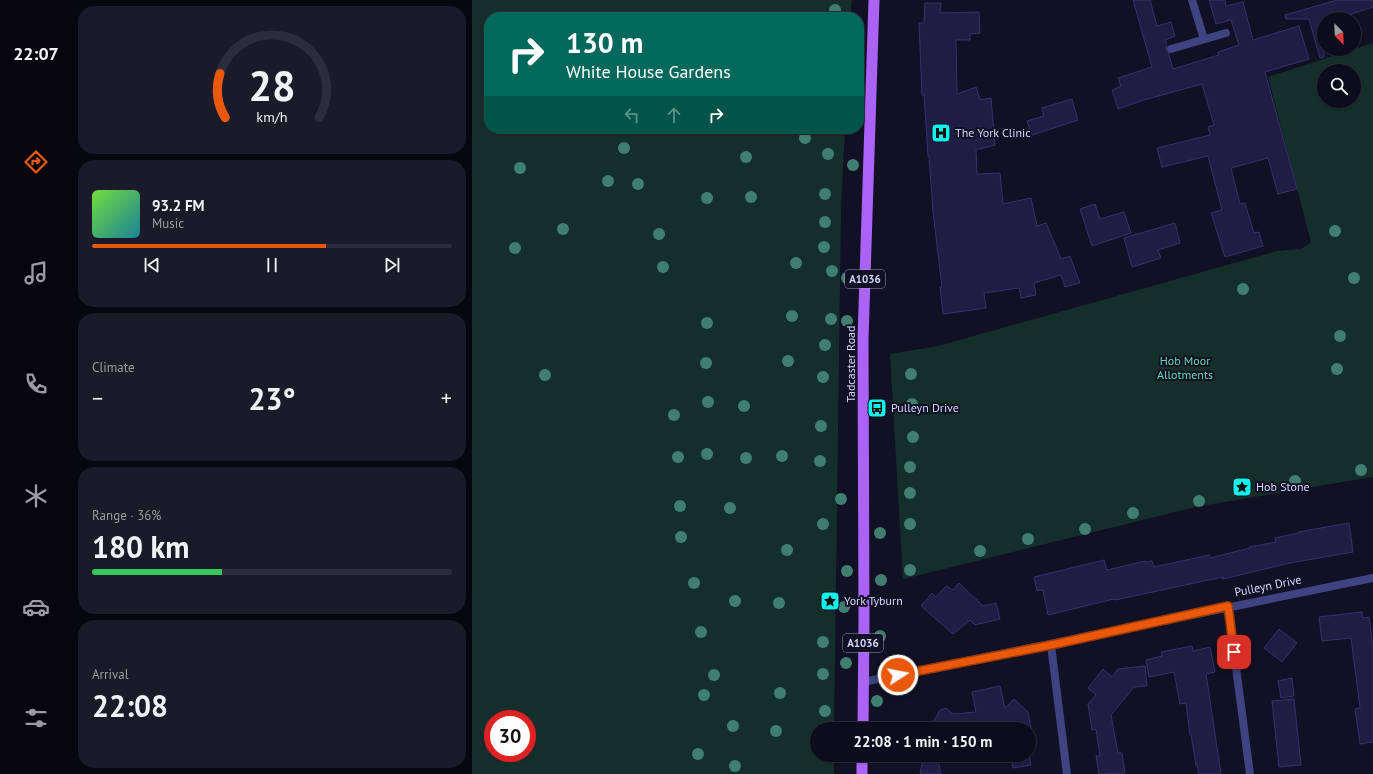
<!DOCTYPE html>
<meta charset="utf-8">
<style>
body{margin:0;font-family:"PT Sans",sans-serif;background:#1b1a29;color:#f1f3f6;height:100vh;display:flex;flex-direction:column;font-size:15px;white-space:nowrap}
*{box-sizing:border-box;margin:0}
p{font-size:13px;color:#9a9ba3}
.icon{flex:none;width:22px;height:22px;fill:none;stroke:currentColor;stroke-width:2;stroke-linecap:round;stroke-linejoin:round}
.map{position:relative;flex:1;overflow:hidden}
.drawer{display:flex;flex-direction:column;gap:6px;padding:6px;background:#07070f;width:400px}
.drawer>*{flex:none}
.top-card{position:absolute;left:12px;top:12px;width:380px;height:122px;border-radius:16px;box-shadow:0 1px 3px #0004,0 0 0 1px #2d2c3b;background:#00695c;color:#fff;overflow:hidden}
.needle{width:26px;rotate:157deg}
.tools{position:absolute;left:845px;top:12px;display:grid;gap:8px}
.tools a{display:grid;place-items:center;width:44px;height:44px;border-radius:50%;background:#0d0c1c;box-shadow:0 1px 3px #0004,0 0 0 1px #2d2c3b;font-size:20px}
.speed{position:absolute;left:12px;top:710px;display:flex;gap:8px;font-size:20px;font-weight:700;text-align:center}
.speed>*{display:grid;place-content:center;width:52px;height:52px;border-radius:50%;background:#0d0c1c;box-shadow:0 1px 3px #0004,0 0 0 1px #2d2c3b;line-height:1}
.speed .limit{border:6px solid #d22;background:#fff;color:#111}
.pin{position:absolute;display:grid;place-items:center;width:34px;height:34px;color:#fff;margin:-17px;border-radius:8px;box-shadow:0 2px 6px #0006}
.me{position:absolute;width:44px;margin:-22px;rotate:79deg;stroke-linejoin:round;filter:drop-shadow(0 0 3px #0008)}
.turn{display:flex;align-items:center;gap:14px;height:84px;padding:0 16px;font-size:18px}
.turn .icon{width:52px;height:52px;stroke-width:2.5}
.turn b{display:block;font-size:28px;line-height:34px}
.lanes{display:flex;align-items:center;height:38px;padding:0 16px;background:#0003;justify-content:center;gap:20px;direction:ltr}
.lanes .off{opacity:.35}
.big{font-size:30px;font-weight:700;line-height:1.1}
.drawer .tile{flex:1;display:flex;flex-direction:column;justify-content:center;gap:6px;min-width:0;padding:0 14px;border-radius:16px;background:#1b1a29}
.drawer .dial{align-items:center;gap:0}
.dial svg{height:104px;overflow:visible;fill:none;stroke:#2d2c3b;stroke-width:7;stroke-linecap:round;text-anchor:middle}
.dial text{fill:#f1f3f6;stroke:none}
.song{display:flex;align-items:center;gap:12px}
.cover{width:48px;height:48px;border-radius:6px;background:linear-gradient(135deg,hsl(100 70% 55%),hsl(190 70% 35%))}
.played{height:4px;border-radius:2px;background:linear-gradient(90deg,#ea580c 65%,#2d2c3b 65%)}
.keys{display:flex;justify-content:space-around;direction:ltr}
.heat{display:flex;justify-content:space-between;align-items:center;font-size:22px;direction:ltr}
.charge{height:6px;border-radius:3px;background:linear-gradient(90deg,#34c759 36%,#2d2c3b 0)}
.trip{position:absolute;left:338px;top:722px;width:226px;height:40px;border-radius:20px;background:#0d0c1c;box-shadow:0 1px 3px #0004,0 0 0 1px #2d2c3b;font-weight:700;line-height:40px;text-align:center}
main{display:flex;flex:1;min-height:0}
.dock{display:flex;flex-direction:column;width:72px;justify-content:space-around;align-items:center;background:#05050b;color:#9a9ba3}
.dock .icon{width:28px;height:28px}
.dock .on{color:#ea580c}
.dock b{font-size:18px;color:#f1f3f6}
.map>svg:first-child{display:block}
.green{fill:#142f2a;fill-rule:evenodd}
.building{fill:#201d45;stroke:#343170}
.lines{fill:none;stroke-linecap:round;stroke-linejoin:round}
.minor{stroke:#3e4481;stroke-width:8}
.primary{stroke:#ab63f7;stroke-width:11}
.tree{fill:#407f70}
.route-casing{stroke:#983908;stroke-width:10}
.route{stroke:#ea580c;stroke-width:7}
.labels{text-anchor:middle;stroke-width:4;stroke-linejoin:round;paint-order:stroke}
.shield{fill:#111025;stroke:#9b9bbc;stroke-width:1}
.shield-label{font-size:11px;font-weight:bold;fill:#d6d7fd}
.poi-label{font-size:12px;fill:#d6d7fd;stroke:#111025;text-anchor:start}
.park-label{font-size:12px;fill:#66daad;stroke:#111025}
.street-label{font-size:12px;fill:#d6d7fd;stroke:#111025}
</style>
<main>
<nav class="dock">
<b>22:07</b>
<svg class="icon on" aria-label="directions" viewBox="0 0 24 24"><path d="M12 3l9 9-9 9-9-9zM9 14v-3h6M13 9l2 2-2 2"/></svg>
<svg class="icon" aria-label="music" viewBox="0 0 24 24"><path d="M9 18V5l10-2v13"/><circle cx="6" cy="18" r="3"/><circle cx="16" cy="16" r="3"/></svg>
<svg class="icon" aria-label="phone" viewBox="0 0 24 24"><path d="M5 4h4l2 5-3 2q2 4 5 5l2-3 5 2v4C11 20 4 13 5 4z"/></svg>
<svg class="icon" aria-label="climate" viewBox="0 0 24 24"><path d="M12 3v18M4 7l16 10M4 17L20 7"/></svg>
<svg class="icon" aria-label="car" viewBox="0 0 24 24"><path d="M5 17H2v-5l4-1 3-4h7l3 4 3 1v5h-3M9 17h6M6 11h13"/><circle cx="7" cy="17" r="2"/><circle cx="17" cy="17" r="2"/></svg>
<svg class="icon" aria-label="filters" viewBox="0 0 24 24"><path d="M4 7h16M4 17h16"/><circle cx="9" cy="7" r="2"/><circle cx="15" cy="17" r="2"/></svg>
</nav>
<section class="drawer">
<div class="tile dial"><svg viewBox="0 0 100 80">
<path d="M14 69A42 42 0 1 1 86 69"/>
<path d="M14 69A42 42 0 0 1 10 35" stroke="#ea580c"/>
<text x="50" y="56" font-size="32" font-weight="700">28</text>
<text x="50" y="72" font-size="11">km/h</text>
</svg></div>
<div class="tile">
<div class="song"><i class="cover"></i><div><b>93.2 FM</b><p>Music</p></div></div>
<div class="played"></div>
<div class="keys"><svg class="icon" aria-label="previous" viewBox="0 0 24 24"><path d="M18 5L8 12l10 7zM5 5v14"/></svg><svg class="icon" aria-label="pause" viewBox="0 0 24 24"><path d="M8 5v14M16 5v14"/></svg><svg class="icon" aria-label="next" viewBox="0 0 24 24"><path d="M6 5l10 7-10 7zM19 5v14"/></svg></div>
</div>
<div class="tile"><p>Climate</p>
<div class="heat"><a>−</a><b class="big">23°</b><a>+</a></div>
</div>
<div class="tile"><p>Range · 36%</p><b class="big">180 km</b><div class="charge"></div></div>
<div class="tile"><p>Arrival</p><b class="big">22:08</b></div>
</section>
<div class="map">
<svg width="901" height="774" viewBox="0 0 901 774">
<rect width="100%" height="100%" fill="#111025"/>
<g class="green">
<path d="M0,0h380l-2,17h-361v112h356l-4,79 -7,521h-17v26h17v19h-362zM21,719h34v34h-34z"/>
<path d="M901,43v434l-178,30 -292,72 -13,-225 48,-8 339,-95 24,-2 10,-7 -43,-165zM852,71h30v30h-30z"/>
</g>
<g class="building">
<path d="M661,0h17l7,26 14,-4 4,14 -10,4 2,5 -1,5 3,4 4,15 46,-14 -1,-3 21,-7 -8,-25 -15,4 -7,-24h16l1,6 17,-4 10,38 46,-14 10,33 -44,13 32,117 -19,5 -10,-36 -37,10 9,36 5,-1 9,30 5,-1 4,14 -38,11 -14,-44 11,-3 -14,-54 -46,11 -5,-19 53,-13 -2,-8 6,-2 -12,-41 -58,16 -26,9 -6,-19 9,-4 -3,-8 34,-11z"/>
<path d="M865,0h36v7l-37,12h-12v38l-4,1 -11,-39h-23l-1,-4z"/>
<path d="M453,3h16l-1,10 39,-1 1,21 -10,1v6h-14l1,54 19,-7 4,13 11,-2 4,47 -19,5 1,24 23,-1 3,31 28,-6 6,28 9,-3 15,36 9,-3 10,27 -15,4 -4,-12 -27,8 2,12 -15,3 -2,-10 -35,5 2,15 -43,6 -3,-27h2l-9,-75 -4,-56h-1l-4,-61h-2l-3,-72h5z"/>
<path d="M600,99l6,21 -46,15 -5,-14 17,-5 -2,-8z"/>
<path d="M623,204l5,15 24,-7 7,21 -39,13 -12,-37z"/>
<path d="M703,223l5,20 -22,7 3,8 -29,9 -8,-29z"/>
<path d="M877,523l4,29 -63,11 -67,16v-2l-108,23 -1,-1 -66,16 -5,-25 -6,1 -3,-14 70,-17 3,10 38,-9v1l7,-1 2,6 55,-12 1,3 40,-10 -1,-1 27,-5 -1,-4 23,-5v-1z"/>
<path d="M487,583l24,23 13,-3 4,16 -25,6 -5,-5 -17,14 -32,-28 11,-13 4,4 10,-11 7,4z"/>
<path d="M890,612v6l7,-1 4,30v95l-13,2 -5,-35 5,-1 -9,-70 -29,3 -3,-24z"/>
<path d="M807,629l18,14 -15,19 -18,-14z"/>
<path d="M720,646l1,5 17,-4 5,25 -9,2 15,100h-22l-2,-9h-1l-5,-30h-1l-4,-32 -6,1 -6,-32 -25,5 -3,-17 16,-4 -1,-4z"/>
<path d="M673,666l2,20 -13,1 -23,28 7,38h4l3,20 -26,1 -3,-18h4l-4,-27 -4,1 -4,-26 8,-9 -8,-7 15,-19 9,8 6,-8z"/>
<path d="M820,678l2,18 -13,2 -3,-17z"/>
<path d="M528,686l5,22 9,-9 14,13 3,17h-102l11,-19 6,-2 7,6 23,-2 -4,-20z"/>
<path d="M822,699l7,66 -22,2 -7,-66z"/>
<path d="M557,752l2,13 -18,3 -2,-13h18z"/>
<path d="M465,756l4,18h-21l3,-16z"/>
</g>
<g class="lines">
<g class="minor">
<path d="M720,0l12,39"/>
<path d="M699,49l55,-16"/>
<path d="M756,607l22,167"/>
<path d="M579,645l16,129"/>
<path d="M391,682l510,-104"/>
</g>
<g class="primary">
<path d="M391,729l1,-108 -1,-282 11,-339"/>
<path d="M390,774v-19"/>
</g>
</g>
<g class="tree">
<circle cx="363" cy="10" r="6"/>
<circle cx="333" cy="138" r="6"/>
<circle cx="152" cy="148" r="6"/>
<circle cx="356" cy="154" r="6"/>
<circle cx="274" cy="157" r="6"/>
<circle cx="381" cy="165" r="6"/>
<circle cx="48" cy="168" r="6"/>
<circle cx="136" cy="181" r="6"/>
<circle cx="166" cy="184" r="6"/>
<circle cx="353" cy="194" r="6"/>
<circle cx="279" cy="197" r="6"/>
<circle cx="235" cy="198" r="6"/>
<circle cx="353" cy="222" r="6"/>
<circle cx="91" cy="229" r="6"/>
<circle cx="863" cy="231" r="6"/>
<circle cx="187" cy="234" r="6"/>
<circle cx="352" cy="247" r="6"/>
<circle cx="43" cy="248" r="6"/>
<circle cx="324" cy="263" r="6"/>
<circle cx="191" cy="267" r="6"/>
<circle cx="360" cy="271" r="6"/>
<circle cx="375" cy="278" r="6"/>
<circle cx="882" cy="278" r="6"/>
<circle cx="771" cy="289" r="6"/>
<circle cx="320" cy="316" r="6"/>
<circle cx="359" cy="319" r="6"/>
<circle cx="375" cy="321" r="6"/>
<circle cx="235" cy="323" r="6"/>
<circle cx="868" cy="336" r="6"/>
<circle cx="353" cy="345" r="6"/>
<circle cx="316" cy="361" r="6"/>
<circle cx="234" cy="363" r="6"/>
<circle cx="865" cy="369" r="6"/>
<circle cx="439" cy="374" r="6"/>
<circle cx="73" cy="375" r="6"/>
<circle cx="351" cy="377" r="6"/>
<circle cx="236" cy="402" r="6"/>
<circle cx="440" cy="404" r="6"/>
<circle cx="272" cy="406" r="6"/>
<circle cx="202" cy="415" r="6"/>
<circle cx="349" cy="426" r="6"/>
<circle cx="441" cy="437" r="6"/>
<circle cx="235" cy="454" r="6"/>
<circle cx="310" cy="456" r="6"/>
<circle cx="206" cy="457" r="6"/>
<circle cx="274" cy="458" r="6"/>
<circle cx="348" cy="461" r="6"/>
<circle cx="438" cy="467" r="6"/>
<circle cx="889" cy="470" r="6"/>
<circle cx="823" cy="481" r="6"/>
<circle cx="438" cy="493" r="6"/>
<circle cx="369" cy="499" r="6"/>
<circle cx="727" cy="501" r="6"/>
<circle cx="208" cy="506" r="6"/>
<circle cx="258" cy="508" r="6"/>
<circle cx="661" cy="513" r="6"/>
<circle cx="351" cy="524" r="6"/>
<circle cx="438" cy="524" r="6"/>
<circle cx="613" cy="529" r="6"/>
<circle cx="408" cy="533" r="6"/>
<circle cx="209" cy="537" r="6"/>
<circle cx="556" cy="539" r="6"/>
<circle cx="315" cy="550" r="6"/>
<circle cx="508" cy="551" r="6"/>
<circle cx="438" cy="570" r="6"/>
<circle cx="375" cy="571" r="6"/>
<circle cx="409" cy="580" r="6"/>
<circle cx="222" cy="583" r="6"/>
<circle cx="263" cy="601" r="6"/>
<circle cx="307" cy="603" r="6"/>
<circle cx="372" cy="607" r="6"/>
<circle cx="229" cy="632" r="6"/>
<circle cx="408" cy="636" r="6"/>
<circle cx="351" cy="642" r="6"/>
<circle cx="374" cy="663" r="6"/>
<circle cx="351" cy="674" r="6"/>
<circle cx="242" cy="675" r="6"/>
<circle cx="308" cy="693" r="6"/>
<circle cx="232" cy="695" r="6"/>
<circle cx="405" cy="701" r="6"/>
<circle cx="353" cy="711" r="6"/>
<circle cx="261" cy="726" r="6"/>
<circle cx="304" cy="731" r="6"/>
<circle cx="226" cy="754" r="6"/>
<circle cx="263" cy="766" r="6"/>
</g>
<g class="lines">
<g class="route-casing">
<path id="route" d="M426,675l153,-30 177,-39 6,46"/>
</g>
<use href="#route" class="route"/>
</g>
<defs>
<g id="hospital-square" transform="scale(1)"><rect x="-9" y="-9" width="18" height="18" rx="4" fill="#0df2ea" stroke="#111025"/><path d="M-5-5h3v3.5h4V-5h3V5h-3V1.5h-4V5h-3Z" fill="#111"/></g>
<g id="bus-square" transform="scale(1)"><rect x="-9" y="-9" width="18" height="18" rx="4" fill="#0df2ea" stroke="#111025"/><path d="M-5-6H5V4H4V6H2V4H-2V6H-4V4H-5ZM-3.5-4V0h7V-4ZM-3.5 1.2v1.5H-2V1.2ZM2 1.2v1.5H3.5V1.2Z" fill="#111"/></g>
<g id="sight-square" transform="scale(1)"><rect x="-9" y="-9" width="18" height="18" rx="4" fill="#0df2ea" stroke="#111025"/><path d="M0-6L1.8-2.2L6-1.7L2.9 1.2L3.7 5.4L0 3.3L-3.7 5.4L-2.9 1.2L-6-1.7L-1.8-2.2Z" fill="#111"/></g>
</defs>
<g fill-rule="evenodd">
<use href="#hospital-square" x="469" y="133"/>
<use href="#bus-square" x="405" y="408"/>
<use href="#sight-square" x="770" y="487"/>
<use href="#sight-square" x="358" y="601"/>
</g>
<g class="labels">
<g class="shield">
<rect x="373" y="270" width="40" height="18" rx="3"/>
<rect x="371" y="634" width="40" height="18" rx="3"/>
</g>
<g class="shield-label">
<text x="393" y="283">A1036</text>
<text x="391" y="647">A1036</text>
</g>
<g class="poi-label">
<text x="483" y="137">The York Clinic</text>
<text x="419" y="412">Pulleyn Drive</text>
<text x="784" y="491">Hob Stone</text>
<text x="372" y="605">York Tyburn</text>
</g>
<g class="park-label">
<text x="713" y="365">Hob Moor<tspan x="713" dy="14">Allotments</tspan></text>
</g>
<g class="street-label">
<text transform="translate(379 364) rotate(-90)" y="4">Tadcaster Road</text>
<text transform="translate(796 586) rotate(-11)" y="4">Pulleyn Drive</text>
</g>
</g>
</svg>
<div class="tools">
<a><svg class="needle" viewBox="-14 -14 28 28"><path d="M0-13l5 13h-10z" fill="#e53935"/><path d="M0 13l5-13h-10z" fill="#9a9ba3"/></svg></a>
<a><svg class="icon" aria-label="search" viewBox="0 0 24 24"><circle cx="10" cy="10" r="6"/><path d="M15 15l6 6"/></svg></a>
</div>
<div class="speed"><div class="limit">30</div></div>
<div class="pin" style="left:762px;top:652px;background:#d93025"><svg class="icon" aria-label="arrive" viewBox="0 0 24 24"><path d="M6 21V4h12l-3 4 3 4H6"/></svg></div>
<svg class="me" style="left:426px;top:675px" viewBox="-20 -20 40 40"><circle r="17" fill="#ea580c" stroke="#fff" stroke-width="3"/><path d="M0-11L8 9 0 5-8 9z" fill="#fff"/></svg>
<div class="trip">22:08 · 1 min · 150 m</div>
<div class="top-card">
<div class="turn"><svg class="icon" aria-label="right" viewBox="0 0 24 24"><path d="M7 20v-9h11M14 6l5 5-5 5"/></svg><div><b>130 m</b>White House Gardens</div></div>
<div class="lanes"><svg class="icon off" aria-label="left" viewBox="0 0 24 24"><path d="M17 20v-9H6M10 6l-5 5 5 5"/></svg><svg class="icon off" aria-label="ahead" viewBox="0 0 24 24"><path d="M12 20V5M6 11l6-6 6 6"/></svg><svg class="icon" aria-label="right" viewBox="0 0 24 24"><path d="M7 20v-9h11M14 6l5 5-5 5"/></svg></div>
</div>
</div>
</main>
